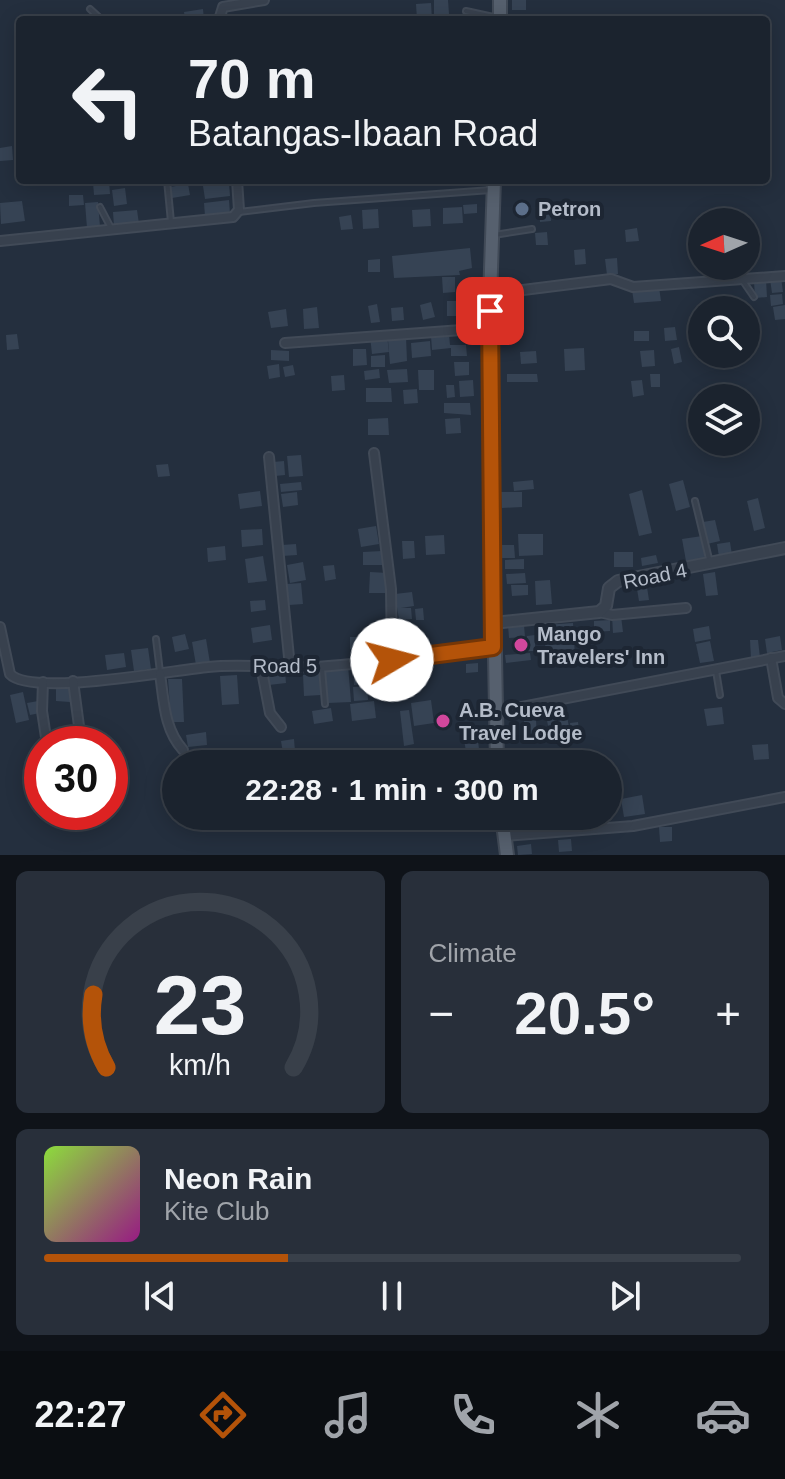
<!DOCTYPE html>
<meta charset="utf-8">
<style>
body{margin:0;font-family:Helvetica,sans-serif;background:#282f3a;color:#f1f3f6;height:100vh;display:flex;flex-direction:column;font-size:30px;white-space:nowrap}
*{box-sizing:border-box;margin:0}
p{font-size:26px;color:#a0a4aa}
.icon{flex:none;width:44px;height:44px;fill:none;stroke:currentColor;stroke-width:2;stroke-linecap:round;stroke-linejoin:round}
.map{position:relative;height:855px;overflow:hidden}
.details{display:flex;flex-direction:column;gap:16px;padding:16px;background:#0f1319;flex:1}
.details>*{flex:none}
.hud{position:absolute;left:16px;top:16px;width:754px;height:168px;border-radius:8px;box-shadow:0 4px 20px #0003,0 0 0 2px #39404a;background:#1b232e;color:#f1f3f6;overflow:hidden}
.needle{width:52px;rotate:267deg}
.fabs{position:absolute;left:688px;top:208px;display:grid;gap:16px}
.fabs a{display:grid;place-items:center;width:72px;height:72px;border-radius:50%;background:#1b232e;box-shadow:0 4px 20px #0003,0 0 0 2px #39404a;font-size:40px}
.speed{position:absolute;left:24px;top:726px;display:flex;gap:16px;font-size:40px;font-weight:700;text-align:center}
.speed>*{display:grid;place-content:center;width:104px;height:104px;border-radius:50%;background:#1b232e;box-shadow:0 4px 20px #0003,0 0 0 2px #39404a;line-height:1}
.speed .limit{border:12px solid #d22;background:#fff;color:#111}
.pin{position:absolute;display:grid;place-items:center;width:68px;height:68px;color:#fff;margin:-34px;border-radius:16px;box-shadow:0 4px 12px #0006}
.me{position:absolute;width:88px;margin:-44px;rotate:82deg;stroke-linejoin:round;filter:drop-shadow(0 0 6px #0008)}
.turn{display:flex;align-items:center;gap:28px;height:168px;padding:0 40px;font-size:36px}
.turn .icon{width:104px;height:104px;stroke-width:2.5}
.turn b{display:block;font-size:56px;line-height:68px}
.big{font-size:60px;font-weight:700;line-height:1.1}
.details .tile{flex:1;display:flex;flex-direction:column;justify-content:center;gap:12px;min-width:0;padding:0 28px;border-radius:12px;background:#282f3a}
.details .dial{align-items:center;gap:0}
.dial svg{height:208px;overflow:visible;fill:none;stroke:#39404a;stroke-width:7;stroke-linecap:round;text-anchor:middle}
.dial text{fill:#f1f3f6;stroke:none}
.song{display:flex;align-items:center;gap:24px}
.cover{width:96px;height:96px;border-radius:12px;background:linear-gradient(135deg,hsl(90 70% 55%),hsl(310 70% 35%))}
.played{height:8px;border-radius:4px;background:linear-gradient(90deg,#b45309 35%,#39404a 35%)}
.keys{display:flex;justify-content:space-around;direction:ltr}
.heat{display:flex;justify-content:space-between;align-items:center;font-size:44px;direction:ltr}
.details .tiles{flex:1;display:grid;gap:16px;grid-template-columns:1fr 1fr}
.tile:last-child{grid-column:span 2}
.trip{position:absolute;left:162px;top:750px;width:460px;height:80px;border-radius:40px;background:#1b232e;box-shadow:0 4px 20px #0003,0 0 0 2px #39404a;font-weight:700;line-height:80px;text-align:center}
.tabs{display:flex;height:128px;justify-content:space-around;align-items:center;background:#0b0e12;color:#a0a4aa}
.tabs .icon{width:56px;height:56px}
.tabs .on{color:#b45309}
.tabs b{font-size:36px;color:#f1f3f6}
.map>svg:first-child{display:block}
.building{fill:#364354}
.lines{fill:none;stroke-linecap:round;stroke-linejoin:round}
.service-casing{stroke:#414a57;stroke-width:8}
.minor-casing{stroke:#414a57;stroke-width:12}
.tertiary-casing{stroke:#414a57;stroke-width:14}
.primary-casing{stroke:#414a57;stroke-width:16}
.service{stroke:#38414e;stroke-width:4}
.minor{stroke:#38414e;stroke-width:8}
.tertiary{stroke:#38414e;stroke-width:10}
.primary{stroke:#56606e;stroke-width:12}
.route-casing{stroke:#753606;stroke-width:20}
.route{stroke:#b45309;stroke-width:14}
.service-dot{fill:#5c6f8a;stroke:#1d2633;stroke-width:3}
.hotel-dot{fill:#d1479c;stroke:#1d2633;stroke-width:3}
.labels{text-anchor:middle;stroke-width:8;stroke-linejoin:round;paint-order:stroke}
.poi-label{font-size:20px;font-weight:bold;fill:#b4bcc9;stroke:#1d2633;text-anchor:start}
.street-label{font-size:20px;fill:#b4bcc9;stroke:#1d2633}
</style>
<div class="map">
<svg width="785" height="855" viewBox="0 0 785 855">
<rect width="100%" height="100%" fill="#242f3e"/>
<g class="building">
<path d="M434,0h14l1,14h-15z"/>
<rect x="512" y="0" width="14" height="10"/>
<path d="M431,3l1,17h-15l-1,-16z"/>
<path d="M203,9l1,11h-19l-1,-8z"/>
<path d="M12,146l1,14 -13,1v-13z"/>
<path d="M109,181l1,13 -16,1 -1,-13z"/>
<path d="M229,183l1,13 -25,3 -2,-13z"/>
<path d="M188,184l2,11 -18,3 -2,-11z"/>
<path d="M125,188l2,16 -13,2 -2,-16z"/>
<path d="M69,195h14l1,10 -15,1z"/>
<path d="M229,200l1,14 -25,2 -1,-13z"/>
<path d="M22,201l3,20 -24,3 -1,-21z"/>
<path d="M98,202l2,25 -13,1 -2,-25z"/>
<path d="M477,204v9l-13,1 -1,-9z"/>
<path d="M462,207l1,16 -20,1v-16z"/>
<path d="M550,208l1,13 -11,1 -1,-13z"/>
<path d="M378,209l1,19 -16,1 -1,-19z"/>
<path d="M430,209l1,17 -18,1 -1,-17z"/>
<path d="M137,210l2,14 -25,2 -1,-14z"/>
<path d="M351,215l2,14 -12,1 -2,-13z"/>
<path d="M637,228l2,13 -13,1 -1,-12z"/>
<path d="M547,232l1,13h-12l-1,-12z"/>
<path d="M470,248l2,20 -13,3 1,4 -66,3 -2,-22z"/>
<path d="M585,249l1,15 -11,1 -1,-15z"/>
<path d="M617,258l1,16 -11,1 -2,-16z"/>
<path d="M380,259v13h-12v-12z"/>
<path d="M442,277h13v15l-12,1z"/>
<path d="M781,277l2,15 -11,1 -2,-14z"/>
<path d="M766,280l1,17 -12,1 -1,-17z"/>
<path d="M659,287l2,14 -27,2 -2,-13z"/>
<path d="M782,294l1,10 -12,2 -1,-11z"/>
<rect x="447" y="301" width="12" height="15"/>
<path d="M461,301h11l1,12 -12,1z"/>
<path d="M431,302l4,15 -12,3 -3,-15z"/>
<path d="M377,304l3,18 -9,1 -3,-17z"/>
<path d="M785,305v14l-10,1 -2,-13z"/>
<path d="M317,307l2,21 -15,1 -1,-20z"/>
<path d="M403,307l1,13 -12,1 -1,-13z"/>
<path d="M286,309l2,17 -17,2 -3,-16z"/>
<path d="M675,327l2,13 -12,1 -1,-13z"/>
<rect x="634" y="331" width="15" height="10"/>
<path d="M17,334l2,15 -12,1 -1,-15z"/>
<path d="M449,334l1,11h16l1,11h-16v-8l-19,2 -1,-14z"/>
<path d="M387,335l2,17 -17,2 -2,-18z"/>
<path d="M406,337l1,24 -17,3 -2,-24z"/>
<path d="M430,341l1,15 -19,2 -1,-15z"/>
<path d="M679,347l3,15 -8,2 -3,-15z"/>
<path d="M584,348l1,22 -20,1 -1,-22z"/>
<path d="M353,349h13l1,16 -14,1z"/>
<path d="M271,350l18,1v10l-18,-1z"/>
<path d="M654,350l1,16 -13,1 -2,-16z"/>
<path d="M536,351l1,12 -16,1 -1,-12z"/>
<path d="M385,355v12h-14v-11z"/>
<path d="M454,362h15v13l-14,1z"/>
<path d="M279,364l1,13 -11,2 -2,-13z"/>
<path d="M293,365l2,10 -10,2 -2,-10z"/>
<path d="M379,369l1,9 -15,2 -1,-9z"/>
<path d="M407,369l1,13 -19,1 -2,-13z"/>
<path d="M418,370h16v20h-15z"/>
<path d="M507,374h30l1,8h-31z"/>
<path d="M650,374h10v13h-9z"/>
<path d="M344,375l1,15 -13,1 -1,-15z"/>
<path d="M473,380l1,16 -14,1 -1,-16z"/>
<path d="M642,380l2,15 -11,2 -2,-16z"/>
<path d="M446,385h8l1,12 -8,1z"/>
<path d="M366,388h25l1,14h-26z"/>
<path d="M417,389l1,14 -14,1 -1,-14z"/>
<path d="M444,403h26l1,12 -27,-2z"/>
<path d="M388,418l1,17h-21v-16z"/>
<path d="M460,418l1,15 -15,1 -1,-15z"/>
<path d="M301,455l2,21 -14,1 -2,-21z"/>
<path d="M284,461l1,14 -10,1 -2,-14z"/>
<path d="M168,464l2,12 -12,1 -2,-12z"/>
<path d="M533,480l1,9 -20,2 -1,-9z"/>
<path d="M683,480l7,27 -14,4 -7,-27z"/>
<path d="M301,482l1,8 -21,2 -1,-8z"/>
<path d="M642,490l10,43 -13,3 -10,-42z"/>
<path d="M260,491l2,15 -22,3 -2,-15z"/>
<path d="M297,492l1,13 -15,2 -2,-13z"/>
<path d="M501,492h21v15l-20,1z"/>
<path d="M758,498l7,30 -11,3 -7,-30z"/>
<path d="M715,520l5,21 -13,3 -4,-22z"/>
<path d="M376,526l3,18 -18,3 -3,-18z"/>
<path d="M262,529l1,16 -21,2 -1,-17z"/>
<path d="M518,534h25v21l-24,1z"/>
<path d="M444,535l1,19 -19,1 -1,-19z"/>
<path d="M702,536l3,22 -19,3 -4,-22z"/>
<path d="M402,541h12l1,17 -12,1z"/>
<path d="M730,542l2,13 -13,2 -2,-13z"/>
<path d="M296,544l1,11 -15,1v-11z"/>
<path d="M501,545h13l1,13h-13z"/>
<path d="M225,546l1,14 -18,2 -1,-14z"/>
<path d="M382,551v14h-19v-13z"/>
<rect x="614" y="552" width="19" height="15"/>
<path d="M656,555l2,8 -16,3 -1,-8z"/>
<path d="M263,556l4,25 -19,2 -3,-24z"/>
<path d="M524,559v10h-19v-9z"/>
<path d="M303,562l3,18 -16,3 -3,-18z"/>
<path d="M334,565l2,14 -11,2 -2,-15z"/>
<path d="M370,572l18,1v20h-19z"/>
<path d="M715,572l3,23 -12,1 -3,-22z"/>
<path d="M525,573l1,10 -19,1 -1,-10z"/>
<path d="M550,580l2,24 -16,1 -1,-24z"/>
<path d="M301,583l2,21 -14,1 -2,-21z"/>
<path d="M511,585h17v10l-16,1z"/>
<path d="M647,587l2,13 -10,1 -2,-12z"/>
<path d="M412,592l2,14 -13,2h10l1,11 -13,1 -4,-26z"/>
<path d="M265,600l1,10 -15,2 -1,-11z"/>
<path d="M423,608l1,12h-8l-1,-11z"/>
<path d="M612,616h9l2,16 -10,1z"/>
<path d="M610,620v11l-16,1v-11z"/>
<path d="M407,623l3,11 -9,2 -3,-11z"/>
<path d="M573,623l2,34 -29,3 -2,-35z"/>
<path d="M270,625l2,15 -19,3 -2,-15z"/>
<path d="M508,625h16l1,12 -16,1z"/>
<path d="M709,626l2,13 -16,3 -2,-13z"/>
<path d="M185,634l4,15 -14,3 -3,-15z"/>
<path d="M535,635v16h-8v-15z"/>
<path d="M780,636l2,14 -15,3 -2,-14z"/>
<path d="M350,637h16l1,12h-17z"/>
<path d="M206,639l4,24 -14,2 -4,-23z"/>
<path d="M750,640h8l2,18h-9z"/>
<path d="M710,641l4,20 -14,2 -4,-19z"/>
<rect x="369" y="646" width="14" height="12"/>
<path d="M148,648l3,21 -17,2 -3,-21z"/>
<path d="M590,651l3,15 -10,2 -3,-15z"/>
<path d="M124,653l2,14 -19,3 -2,-15z"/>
<path d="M530,653l1,7 -25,3 -1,-8z"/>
<path d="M478,663v9l-12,1v-9z"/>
<path d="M348,665l3,37 -23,1 -3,-36z"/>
<path d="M365,670l1,14 -12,1 -1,-14z"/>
<path d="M285,672l1,11 -17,2 -1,-10z"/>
<path d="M319,674l2,21 -17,1 -1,-21z"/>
<path d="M237,675l2,29 -17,1 -2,-29z"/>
<path d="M168,679h14l2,43h-13z"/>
<path d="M390,682v15h-11l-1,-14z"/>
<path d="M367,686l1,14 -14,1 -1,-14z"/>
<path d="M56,688h14v14l-14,-1z"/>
<path d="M23,692l6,28 -13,3 -6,-28z"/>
<path d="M431,700l3,23 -20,3 -3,-23z"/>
<path d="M38,701l2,12 -10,2 -3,-12z"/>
<path d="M374,701l2,17 -24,3 -2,-17z"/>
<path d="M565,706l4,21 -20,4 -4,-21z"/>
<path d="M722,707l2,17 -17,2 -3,-17z"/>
<path d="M331,708l2,13 -19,3 -2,-13z"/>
<path d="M409,710l5,34 -10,2 -4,-35z"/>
<path d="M536,720l1,19 -12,1 -1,-19z"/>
<path d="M578,722l2,16 -8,1 -2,-16z"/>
<path d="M481,726l1,5 -5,1 2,17 -13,2 -3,-16 8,-1 -1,-7z"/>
<path d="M206,732l1,13 -19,2 -2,-12z"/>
<path d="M294,739l1,12 -12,2 -2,-12z"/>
<path d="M768,744l1,15 -15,1 -2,-15z"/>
<path d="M536,749l1,15h-17l-1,-14z"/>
<path d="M33,760l2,15 -7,1 -3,-15z"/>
<path d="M642,795l3,19 -21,3 -3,-18z"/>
<path d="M518,816h14l1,13 -14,1z"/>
<path d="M659,827h13v14l-12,1z"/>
<path d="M571,839l1,12 -13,1 -1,-12z"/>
<path d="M531,844l1,10 -14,1 -1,-9z"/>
</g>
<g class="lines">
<g class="service-casing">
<g id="service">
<path d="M90,9l12,11"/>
<path d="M466,11l32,7"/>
<path d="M167,180l4,42"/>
<path d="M100,207l11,21"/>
<path d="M239,212l75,-9 177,-13"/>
<path d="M494,235l38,-6"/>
<path d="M743,281l11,16"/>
<path d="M695,501l15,62"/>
<path d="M156,639l4,33"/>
<path d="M322,669l3,35"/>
<path d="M716,671l4,24"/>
</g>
</g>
<g class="minor-casing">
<g id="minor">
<path d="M219,20l4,-13 41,-7"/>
<path d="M0,241l233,-24 6,-7 -2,-30"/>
<path d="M491,294l120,-15 22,8 152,-11"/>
<path d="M285,343l204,-15"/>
<path d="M374,453l17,136 1,71"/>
<path d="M269,457l21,210"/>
<path d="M599,612l13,3 74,-7"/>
<path d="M0,627l10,47c21,23 164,-4 198,-7 36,-4 73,2 109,0 59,-4 118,-13 176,-20"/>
<path d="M771,658l7,40 7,6"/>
<path d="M261,666l9,47 11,14"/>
<path d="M160,674c4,27 4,55 23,76"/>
<path d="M73,681l8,60"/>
<path d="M43,682l-1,29 5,33"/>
<path d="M495,712l290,-56"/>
<path d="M504,836l129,-10 152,-29"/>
</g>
</g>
<g class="tertiary-casing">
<path id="tertiary" d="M493,623l106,-11 7,-6 3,-18 9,-7 167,-33"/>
</g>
<g class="primary-casing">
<g id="primary">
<path d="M500,20v-20"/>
<path d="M494,180l-5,148 8,436"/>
<path d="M502,816l5,39"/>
</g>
</g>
<use href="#service" class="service"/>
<use href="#minor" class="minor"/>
<use href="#tertiary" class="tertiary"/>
<use href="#primary" class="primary"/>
</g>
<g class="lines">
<g class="route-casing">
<path id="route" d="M392,660l101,-13 -3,-336"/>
</g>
<use href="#route" class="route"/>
</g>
<circle class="service-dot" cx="522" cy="209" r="8"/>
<g class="hotel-dot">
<circle cx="521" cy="645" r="8"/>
<circle cx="443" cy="721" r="8"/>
</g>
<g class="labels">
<g class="poi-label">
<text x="538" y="216">Petron</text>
<text x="537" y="641">Mango<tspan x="537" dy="23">Travelers' Inn</tspan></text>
<text x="459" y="717">A.B. Cueva<tspan x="459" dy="23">Travel Lodge</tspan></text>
</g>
<g class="street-label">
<text transform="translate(655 576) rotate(-11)" y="7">Road 4</text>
<text x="285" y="673">Road 5</text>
</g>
</g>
</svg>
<div class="fabs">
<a><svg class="needle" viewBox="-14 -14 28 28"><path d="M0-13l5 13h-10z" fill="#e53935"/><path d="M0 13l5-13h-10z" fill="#a0a4aa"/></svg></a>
<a><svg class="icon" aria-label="search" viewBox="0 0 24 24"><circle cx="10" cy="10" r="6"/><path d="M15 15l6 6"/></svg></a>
<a><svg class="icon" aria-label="layers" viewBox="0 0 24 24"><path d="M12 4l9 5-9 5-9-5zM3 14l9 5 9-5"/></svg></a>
</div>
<div class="speed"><div class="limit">30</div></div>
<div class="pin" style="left:490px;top:311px;background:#d93025"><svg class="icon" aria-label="arrive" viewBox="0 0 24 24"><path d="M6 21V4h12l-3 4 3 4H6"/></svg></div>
<svg class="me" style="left:392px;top:660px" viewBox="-20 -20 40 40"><circle r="19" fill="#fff"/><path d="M0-13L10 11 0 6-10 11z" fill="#b45309"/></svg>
<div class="trip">22:28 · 1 min · 300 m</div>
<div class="hud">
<div class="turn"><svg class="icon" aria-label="left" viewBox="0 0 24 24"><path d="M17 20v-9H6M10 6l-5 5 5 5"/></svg><div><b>70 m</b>Batangas-Ibaan Road</div></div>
</div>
</div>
<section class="details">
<div class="tiles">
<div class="tile dial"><svg viewBox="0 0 100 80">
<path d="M14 69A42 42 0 1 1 86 69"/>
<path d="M14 69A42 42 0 0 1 9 41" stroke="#b45309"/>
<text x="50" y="56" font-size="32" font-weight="700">23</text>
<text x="50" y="72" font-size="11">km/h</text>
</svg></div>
<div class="tile"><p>Climate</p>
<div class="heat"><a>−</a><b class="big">20.5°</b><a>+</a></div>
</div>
<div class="tile">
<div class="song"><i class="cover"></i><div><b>Neon Rain</b><p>Kite Club</p></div></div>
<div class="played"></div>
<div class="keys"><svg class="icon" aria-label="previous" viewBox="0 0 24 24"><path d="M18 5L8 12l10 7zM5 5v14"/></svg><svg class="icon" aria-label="pause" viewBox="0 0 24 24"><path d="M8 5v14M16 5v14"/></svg><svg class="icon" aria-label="next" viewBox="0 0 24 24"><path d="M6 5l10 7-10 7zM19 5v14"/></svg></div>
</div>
</div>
</section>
<nav class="tabs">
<b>22:27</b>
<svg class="icon on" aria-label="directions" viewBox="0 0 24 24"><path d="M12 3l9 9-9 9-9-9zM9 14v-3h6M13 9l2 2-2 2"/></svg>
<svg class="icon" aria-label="music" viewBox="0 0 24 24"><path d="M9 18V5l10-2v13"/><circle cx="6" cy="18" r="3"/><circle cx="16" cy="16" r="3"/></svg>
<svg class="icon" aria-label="phone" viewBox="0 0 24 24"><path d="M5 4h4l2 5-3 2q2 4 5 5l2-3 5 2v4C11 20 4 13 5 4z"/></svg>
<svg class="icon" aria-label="climate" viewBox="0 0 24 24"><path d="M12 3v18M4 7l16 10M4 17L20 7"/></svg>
<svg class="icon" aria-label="car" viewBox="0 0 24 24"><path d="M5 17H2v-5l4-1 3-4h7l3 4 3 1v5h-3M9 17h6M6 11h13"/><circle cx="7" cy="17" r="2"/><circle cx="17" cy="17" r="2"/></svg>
</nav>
